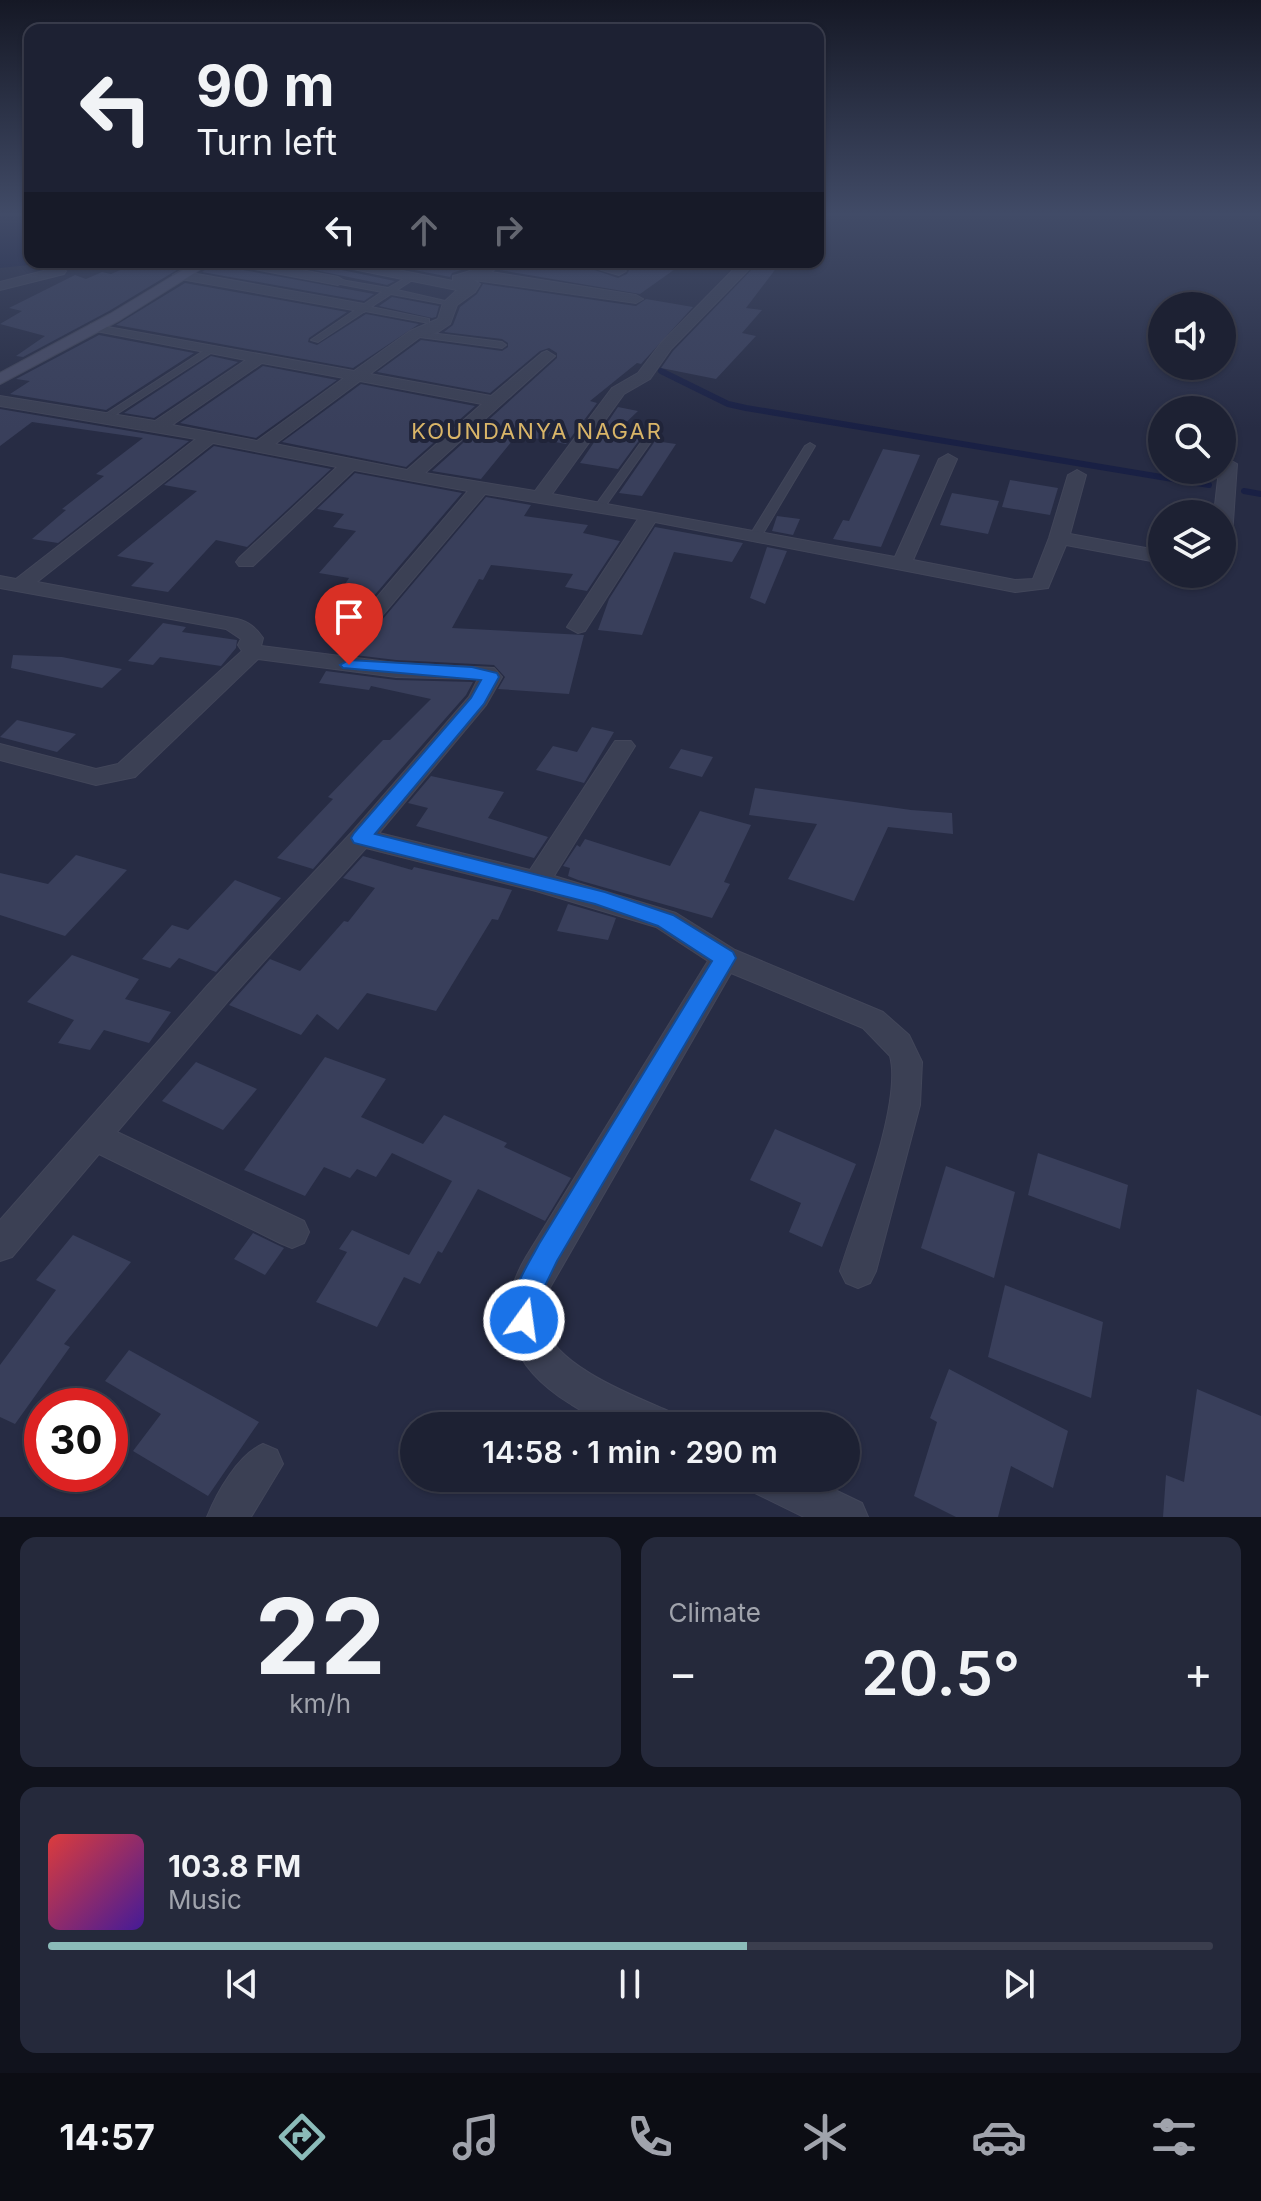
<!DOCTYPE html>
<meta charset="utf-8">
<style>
body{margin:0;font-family:Inter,sans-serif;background:#25293b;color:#f1f3f6;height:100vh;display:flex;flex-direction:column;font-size:30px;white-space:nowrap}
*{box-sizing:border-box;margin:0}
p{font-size:26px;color:#a0a3ac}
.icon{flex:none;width:44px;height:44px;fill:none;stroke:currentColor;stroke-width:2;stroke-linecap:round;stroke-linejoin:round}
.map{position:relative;height:1517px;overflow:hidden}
.panel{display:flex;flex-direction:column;gap:20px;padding:20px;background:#10121c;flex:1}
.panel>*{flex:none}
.hud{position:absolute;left:24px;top:24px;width:800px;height:244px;border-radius:16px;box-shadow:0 2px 6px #0004,0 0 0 2px #3b3e4e;background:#1d2133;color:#f1f3f6;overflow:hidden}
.controls{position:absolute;left:1148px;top:292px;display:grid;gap:16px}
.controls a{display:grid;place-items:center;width:88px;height:88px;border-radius:50%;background:#1d2133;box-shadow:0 2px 6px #0004,0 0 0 2px #3b3e4e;font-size:40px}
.speed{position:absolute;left:24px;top:1388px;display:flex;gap:16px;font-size:40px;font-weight:700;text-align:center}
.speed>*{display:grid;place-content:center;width:104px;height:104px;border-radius:50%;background:#1d2133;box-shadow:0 2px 6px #0004,0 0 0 2px #3b3e4e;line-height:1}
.speed .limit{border:12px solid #d22;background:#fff;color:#111}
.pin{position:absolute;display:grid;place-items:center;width:68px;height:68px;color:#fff;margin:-82px -34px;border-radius:50% 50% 50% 0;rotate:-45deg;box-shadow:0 0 8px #0007}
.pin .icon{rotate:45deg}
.me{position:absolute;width:88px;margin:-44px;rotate:14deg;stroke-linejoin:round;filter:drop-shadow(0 0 6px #0008)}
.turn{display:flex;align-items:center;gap:28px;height:168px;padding:0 40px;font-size:36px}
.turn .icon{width:104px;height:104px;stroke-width:2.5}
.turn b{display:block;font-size:56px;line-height:68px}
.lanes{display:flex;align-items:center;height:76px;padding:0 40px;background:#0003;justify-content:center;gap:40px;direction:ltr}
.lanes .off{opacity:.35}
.big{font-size:60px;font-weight:600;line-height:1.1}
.panel .card{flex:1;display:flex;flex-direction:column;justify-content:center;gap:12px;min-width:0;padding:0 28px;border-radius:16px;background:#25293b}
.panel .dial{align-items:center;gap:0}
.dial b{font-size:104px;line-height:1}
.song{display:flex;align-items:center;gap:24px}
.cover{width:96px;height:96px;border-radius:12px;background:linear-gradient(135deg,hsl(0 70% 55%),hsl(260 70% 35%))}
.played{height:8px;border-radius:4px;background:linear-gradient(90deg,#8bbbb9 60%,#3b3e4e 60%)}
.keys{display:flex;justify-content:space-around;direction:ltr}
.heat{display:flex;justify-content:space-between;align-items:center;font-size:44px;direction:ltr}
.panel .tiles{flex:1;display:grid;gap:20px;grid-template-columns:1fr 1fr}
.card:last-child{grid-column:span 2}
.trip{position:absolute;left:400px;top:1412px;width:460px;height:80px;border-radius:40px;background:#1d2133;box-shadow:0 2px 6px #0004,0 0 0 2px #3b3e4e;font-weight:600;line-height:80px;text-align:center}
.dock{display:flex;height:128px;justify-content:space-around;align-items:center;background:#0c0d14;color:#a0a3ac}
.dock .icon{width:56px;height:56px}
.dock .selected{color:#8bbbb9}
.dock b{font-size:36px;color:#f1f3f6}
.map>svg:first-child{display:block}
.water{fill:#192044}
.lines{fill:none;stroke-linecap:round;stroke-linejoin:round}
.stream{stroke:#192044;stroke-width:6}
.building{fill:#393f5b}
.service-casing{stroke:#42465a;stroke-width:2}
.minor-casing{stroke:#42465a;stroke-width:2}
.secondary-casing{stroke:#42465a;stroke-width:2}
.service{fill:#3b4054;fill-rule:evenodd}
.minor{fill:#3b4054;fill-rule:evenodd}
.secondary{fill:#494d67;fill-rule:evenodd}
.route{fill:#1a73e8;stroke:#114b97;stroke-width:2}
.labels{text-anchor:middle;stroke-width:8;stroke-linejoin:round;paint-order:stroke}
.far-neighbourhood-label{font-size:22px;letter-spacing:2px;fill:#d9b568;stroke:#202439}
</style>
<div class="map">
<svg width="1261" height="1517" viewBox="0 0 1261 1517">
<rect width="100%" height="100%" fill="#272c44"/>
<path class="water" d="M0,215h30v47h27l-57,6z"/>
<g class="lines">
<g class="stream">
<path d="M661,371l67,33 18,4 463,77"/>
<path d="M1244,491l17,3"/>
</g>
</g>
<g class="building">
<path d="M168,262h22l-81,49 -86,46 -7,-1 29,-20 -45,-12 22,-13 -13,-3 66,-33 11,4 16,-7 9,2 23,-10 34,5z"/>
<path d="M215,262h14l9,7 136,25 -10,7 -162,-29z"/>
<path d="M276,262h52l9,7 58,12 -8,4z"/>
<path d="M373,262h113l-34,11 -2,4z"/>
<path d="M509,262h62l47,16 9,-4 2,-4 -21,-8h77l-45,32 -141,-24z"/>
<path d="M759,262h22l-35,46 16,2 -20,23 14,3 -40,43 -55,-11 12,-17z"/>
<path d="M185,283l162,29 -38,26 -1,4 9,3 49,-31 53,10 -66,44 -237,-43z"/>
<path d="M483,284l153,22 10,-7 47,8 -52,57 -4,-1 -47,38 7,2 -31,41 -49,-9 -36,44 -49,-8 125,-113v-5l-8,-5 -9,3 -50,42 -113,-21 44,-32 81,11 6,-4v-4l-6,-4 -58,-7 9,-7 7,-18 17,-13z"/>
<path d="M392,297l47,9 -3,11 -4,1 -53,-12z"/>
<path d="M99,335l95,18 -88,57 -96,-16 20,-13 -14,-2z"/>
<path d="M211,356l27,6 -84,56 -30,-5z"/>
<path d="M263,366l74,14 -81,58 -76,-15z"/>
<path d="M361,384l114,22 -69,61 -124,-25z"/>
<path d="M618,407l20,4 -24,23 26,5 -22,30 -38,-6z"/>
<path d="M0,409l189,32 -131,102 -26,-4 34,-29 -4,-1 42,-33 -8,-2 47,-36 -111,-16 -32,24z"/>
<path d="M655,441l21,3 -34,52 -23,-3z"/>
<path d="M214,446l117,23 -84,78 -31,-7 -48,52 -37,-6 23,-23 -37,-7 80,-65 -33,-6z"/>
<path d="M883,449l37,6 -39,92 -48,-8 10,-19 6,1z"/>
<path d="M355,473l107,20 -113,132 1,5 11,6 10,-3 115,-136 45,8 -7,11 64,9 -5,8 37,8 -33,50 -22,-4 8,-13 -82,-9 -8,15 -4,-1 -27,49 132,7 -15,59 -71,-5 7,-12 -11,-12 -98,-5 -58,-7 7,-11 -15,-2 14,-22 -20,-2 25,-38 -30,-5 37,-42 -23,-4 11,-13 -27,-5z"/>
<path d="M1010,480l48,8 -8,27 -48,-8z"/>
<path d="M952,493l47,8 -11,33 -48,-9z"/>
<path d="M777,516l23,3 -7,16 -21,-4z"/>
<path d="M655,527l88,16 -11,19 -58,-10 -32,83 -44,-5 11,-31z"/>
<path d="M767,547l20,4 -22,53 -15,-6z"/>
<path d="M163,623l23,4 -4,5 55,8 -1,8 -15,18 -61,-9 -7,8 -25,-4z"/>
<path d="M13,655l49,2 60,12 -20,19 -91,-20z"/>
<path d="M326,671l70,9 77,2 -7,13 -153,174 -36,-11 56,-59 -5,-2 55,-57h7l41,-41 -60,-13 -2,4 -50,-7z"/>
<path d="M17,720l59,14 -19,18 -57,-15z"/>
<path d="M592,727l22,5 -30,51 -48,-13 17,-24 24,6z"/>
<path d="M681,749l32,8 -11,20 -33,-9z"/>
<path d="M431,776l73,16 -16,26 60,19 -14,21 -118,-32 12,-18 -20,-5z"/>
<path d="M755,788l156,22 41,3 1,21 -65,-7 -34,74 -66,-22 29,-55 -68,-9z"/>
<path d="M700,811l51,14 -27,57 6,2 -18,34 -134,-38 -10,-4 2,-8 -7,-2 14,-21 3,2 5,-8 85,27z"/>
<path d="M76,855l51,15 -62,66 -65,-21v-42l48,11z"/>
<path d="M363,856l49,14 2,-3 98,23 -14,30 -6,-1 -56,92 -69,-18 -29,37 -21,-16 -16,21 -72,-30 41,-46 30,12 44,-50 4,1 27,-34 -32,-10z"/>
<path d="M235,880l46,18 -65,74 -37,-14 -9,10 -28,-9 30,-34 16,5z"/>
<path d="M568,904l48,14 -8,22 -51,-9z"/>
<path d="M72,955l67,24 -14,20 46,13 -22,31 -45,-13 -14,20 -32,-7 16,-23 -47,-18z"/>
<path d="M325,1057l61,22 -25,38 62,27 21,-29 63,28 -3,4 67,31 -26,43 -67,-32 -36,64 -4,-2 -18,33 -16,-7 -27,50 -61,-25 31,-50 -8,-3 13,-19 57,25 43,-74 -60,-28 -16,24 -19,-8 -7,9 -26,-11 -19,29 -61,-26z"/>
<path d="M196,1062l61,27 -34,41 -61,-29z"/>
<path d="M775,1129l81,35 -34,83 -33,-15 12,-29 -51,-23z"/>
<path d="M1038,1153l90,32 -8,44 -92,-34z"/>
<path d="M946,1166l69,26 -21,86 -73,-30z"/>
<path d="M253,1233l31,15 -19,27 -31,-16z"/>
<path d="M73,1235l58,27 -67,82 6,3 -55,77 -15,-7v-52l56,-75 -20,-10z"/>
<path d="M1005,1285l98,37 -12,76 -103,-41z"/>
<path d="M129,1350l130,72 -51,74 -75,-45 28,-37 -56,-33z"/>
<path d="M949,1369l119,62 -15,57 -42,-22 -13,51h-42l-42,-21 23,-74 -7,-4z"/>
<path d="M1197,1389l64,27v101h-98l3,-42 18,7z"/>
</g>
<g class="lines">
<g class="service-casing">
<g id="service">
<path d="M411,275l4,2 -1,2 -17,11 57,13 -4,2 -59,-11 -20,13 58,12v4l-64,-12 -47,31 -7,-2 71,-48 -47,-9v-4l53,9z"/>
<path d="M415,331l87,11 4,3 -4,3 -90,-12 -1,-2z"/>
<path d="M211,346l3,1v4l-105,68 -8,-2z"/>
<path d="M650,430l8,2 -54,76h-8l-1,-2z"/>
<path d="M810,443l5,3 -53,89 -6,3 -4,-1 -2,-2 55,-89z"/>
</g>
</g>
<g class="minor-casing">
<g id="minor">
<path d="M232,262h28l78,15 7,4 -7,4 -99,-19z"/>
<path d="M331,262h27l95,19v-5c19,-4 33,-14 53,-14l-15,10 145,23 7,4 -7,4 -162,-23 6,4 -5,8 -18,13 -7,19 -12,8 -18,5 -50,37 121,22 51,-43 5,-2 8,5 -130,117 110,18 77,-103 26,-15 23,-30 80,-81h15l-85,87 -21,30 -26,15 -72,100 343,63 44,-98 9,-5 9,5 -44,101 102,20 18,-1 16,-41 19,-63 9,-5 9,5 -16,59 92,17v12l-96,-18 -18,43 -33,4 -360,-70 -70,109 -7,2 -11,-6 71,-108 -153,-25 -116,137 -7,2 -11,-6 4,-4 113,-132 -114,-21 -101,96h-14l-3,-4 3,-4 98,-91 -124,-24 -176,139 200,37c12,3 19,9 26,19l-2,8 135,17 98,5 8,9 -16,28 -107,128 151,37 85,-129h16l4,5 -81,130 122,37 59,37 148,62 26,23 13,27 -2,43 -44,166 -6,12 -12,5 -12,-5 -6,-12c15,-49 63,-168 50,-215l-27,-28 -132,-55 -187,325c0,8 -2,18 0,25 7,42 92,74 127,89l5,14c-19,0 -44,4 -62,0 -15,-4 -32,-15 -45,-23 -57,-36 -79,-85 -43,-146l182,-296 -52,-34 -120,-36 -170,-43 -138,153 -111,131 187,89 5,11 -5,11 -12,5 -12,-5 -181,-89 -87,103 -12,4v-41l208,-235 144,-153 117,-135 9,-18 -82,-2 -138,-18 -123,118 -39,8 -96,-25v-16l96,25 22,-5 124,-113 -4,-6 3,-6 -15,-10 -226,-41v-12l16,3 180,-140 -196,-33v-10l155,25 91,-61 -150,-29 -5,-1v-6l263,47 56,-40 28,-12 5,-16 14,-13 -119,-24zM262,363l82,15 -87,63 -85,-16zM360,381l122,23 -75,66 -132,-26z"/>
<path d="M574,262h24l28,9 -7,4z"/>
<path d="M59,267l7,4 -2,3 -64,16v-8z"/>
<path d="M180,271l184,33 7,4 -7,4 -189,-34 -2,-3z"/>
<path d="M1228,459l9,5 -5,72 -10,6v-28h-8l5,-44h3v-10z"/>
<path d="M263,1444l14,6 6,14 -32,53h-44c10,-25 31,-62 56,-73z"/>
<path d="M747,1478h63l52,25 6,14h-64l-51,-25z"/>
</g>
</g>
<g class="secondary-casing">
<path id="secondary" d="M196,262h16l-92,58 -120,64v-11l110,-59z"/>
</g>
<use href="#service" class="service"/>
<use href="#minor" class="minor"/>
<use href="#secondary" class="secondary"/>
</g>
<linearGradient id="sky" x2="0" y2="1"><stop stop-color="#151825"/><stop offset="0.5" stop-color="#414b67"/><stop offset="1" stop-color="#414b67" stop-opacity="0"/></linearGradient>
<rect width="1261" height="428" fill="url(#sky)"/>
<path class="route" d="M349,660l123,7 25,6 2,4 -15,27 -109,130 230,58 68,23 60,37 3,6 -179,303 -17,35 -7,34 -9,4 -10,-4c-12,-29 12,-61 25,-86l173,-283 -54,-35 -63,-22 -241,-61 -3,-5 3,-5 117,-135 10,-18 -138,-12 -3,-3z"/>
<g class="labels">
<g class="far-neighbourhood-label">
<text x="537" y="439">KOUNDANYA NAGAR</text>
</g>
</g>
</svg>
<div class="controls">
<a><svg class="icon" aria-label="sound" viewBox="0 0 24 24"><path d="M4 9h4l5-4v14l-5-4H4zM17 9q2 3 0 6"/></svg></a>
<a><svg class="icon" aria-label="search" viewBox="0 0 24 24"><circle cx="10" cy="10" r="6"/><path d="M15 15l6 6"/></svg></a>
<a><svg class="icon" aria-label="layers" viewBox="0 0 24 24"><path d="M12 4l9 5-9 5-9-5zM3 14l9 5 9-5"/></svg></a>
</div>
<div class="speed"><div class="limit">30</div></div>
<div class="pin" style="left:349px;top:665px;background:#d93025"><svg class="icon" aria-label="arrive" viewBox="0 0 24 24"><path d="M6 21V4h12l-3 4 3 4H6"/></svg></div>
<svg class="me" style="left:524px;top:1320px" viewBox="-20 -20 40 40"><circle r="17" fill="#1a73e8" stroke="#fff" stroke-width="3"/><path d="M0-11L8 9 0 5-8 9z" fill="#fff"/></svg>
<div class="trip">14:58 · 1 min · 290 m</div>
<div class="hud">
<div class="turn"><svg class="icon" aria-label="left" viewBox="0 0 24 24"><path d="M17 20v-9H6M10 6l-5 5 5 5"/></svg><div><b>90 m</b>Turn left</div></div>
<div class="lanes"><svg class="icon" aria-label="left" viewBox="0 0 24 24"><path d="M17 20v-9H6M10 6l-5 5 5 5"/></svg><svg class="icon off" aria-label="ahead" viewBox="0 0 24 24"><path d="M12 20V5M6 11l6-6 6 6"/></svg><svg class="icon off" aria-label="right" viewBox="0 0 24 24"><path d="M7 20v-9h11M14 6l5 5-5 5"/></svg></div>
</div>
</div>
<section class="panel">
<div class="tiles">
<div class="card dial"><b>22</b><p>km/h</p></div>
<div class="card"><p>Climate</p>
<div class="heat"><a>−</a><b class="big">20.5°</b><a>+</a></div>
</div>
<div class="card">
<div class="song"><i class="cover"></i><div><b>103.8 FM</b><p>Music</p></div></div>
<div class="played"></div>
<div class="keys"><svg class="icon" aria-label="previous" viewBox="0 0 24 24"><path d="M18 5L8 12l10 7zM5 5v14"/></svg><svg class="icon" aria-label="pause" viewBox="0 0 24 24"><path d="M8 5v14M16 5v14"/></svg><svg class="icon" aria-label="next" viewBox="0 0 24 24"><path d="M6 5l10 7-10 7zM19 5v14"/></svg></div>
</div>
</div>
</section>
<nav class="dock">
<b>14:57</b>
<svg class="icon selected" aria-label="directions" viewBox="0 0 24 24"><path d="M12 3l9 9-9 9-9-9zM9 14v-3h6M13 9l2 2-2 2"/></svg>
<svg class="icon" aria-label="music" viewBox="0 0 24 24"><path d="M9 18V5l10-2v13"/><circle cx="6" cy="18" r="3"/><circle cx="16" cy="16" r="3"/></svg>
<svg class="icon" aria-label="phone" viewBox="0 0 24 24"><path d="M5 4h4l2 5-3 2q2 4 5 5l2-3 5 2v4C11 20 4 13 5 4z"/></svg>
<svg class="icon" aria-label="climate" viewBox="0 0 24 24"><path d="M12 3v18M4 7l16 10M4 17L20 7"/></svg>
<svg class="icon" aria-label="car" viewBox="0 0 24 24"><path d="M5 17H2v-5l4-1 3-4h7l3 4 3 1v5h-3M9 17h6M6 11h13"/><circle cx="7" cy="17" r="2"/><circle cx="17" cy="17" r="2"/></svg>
<svg class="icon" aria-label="filters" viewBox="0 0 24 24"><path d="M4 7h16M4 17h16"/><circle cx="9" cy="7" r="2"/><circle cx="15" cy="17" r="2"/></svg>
</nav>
